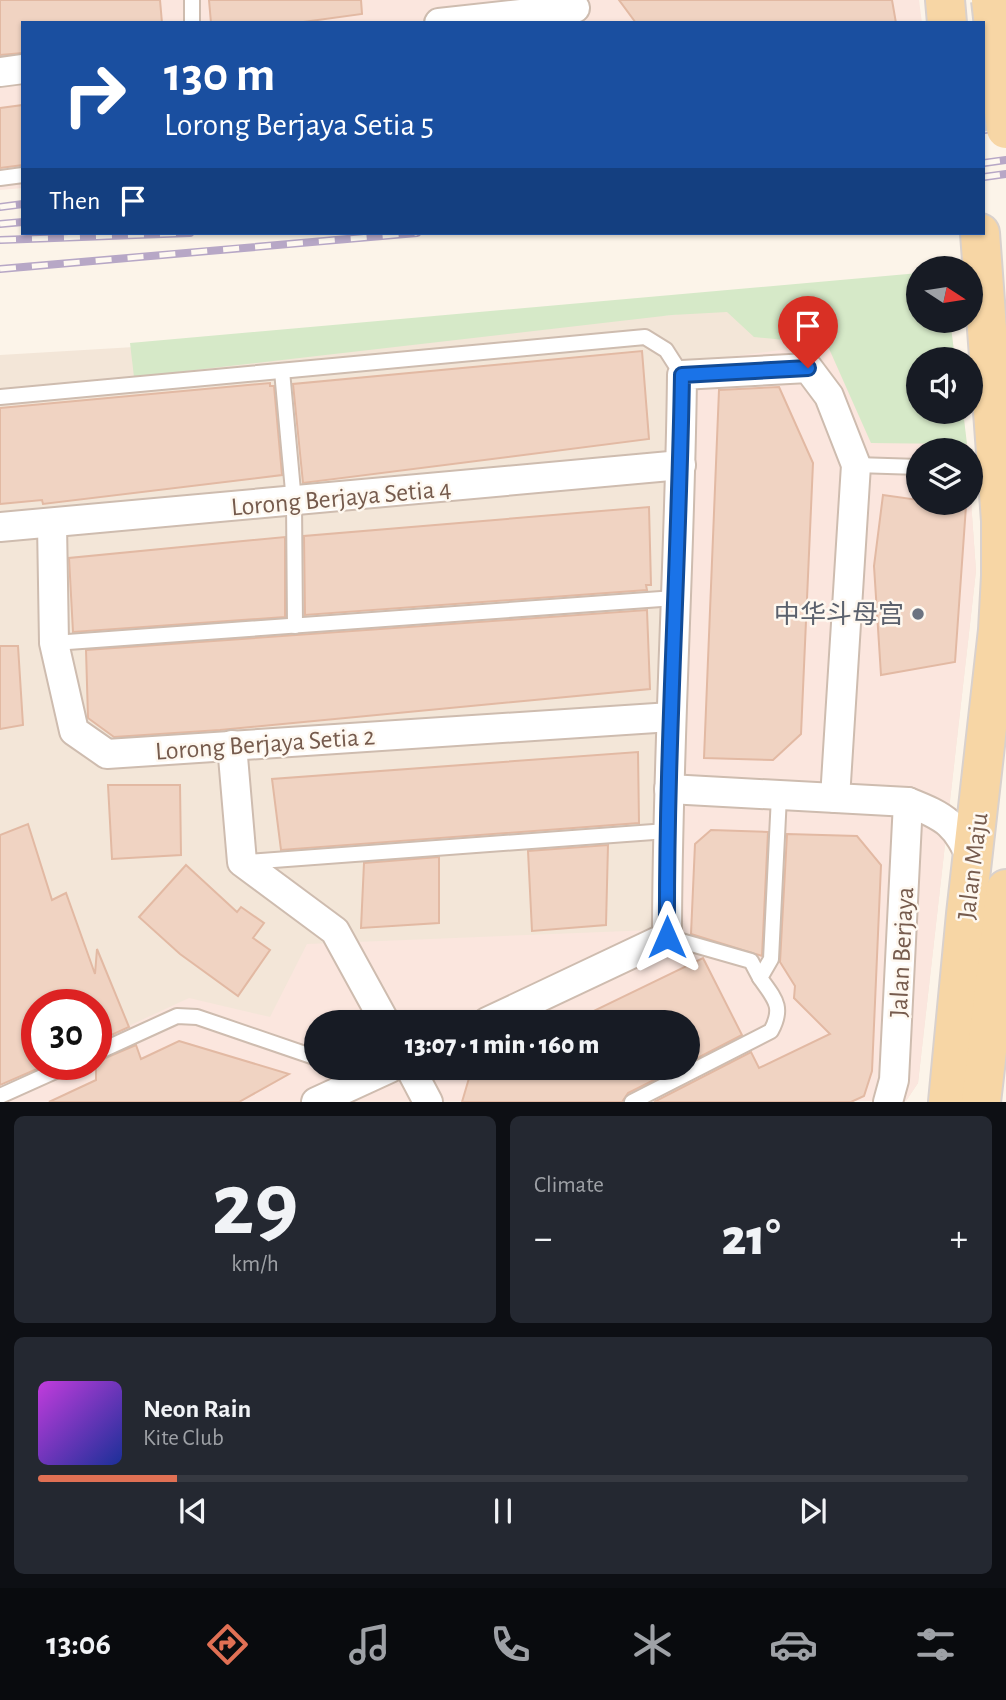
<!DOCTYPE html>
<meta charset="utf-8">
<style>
body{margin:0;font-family:"Alegreya Sans","Noto Sans SC",sans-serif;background:#242831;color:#f1f3f6;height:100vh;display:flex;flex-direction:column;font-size:26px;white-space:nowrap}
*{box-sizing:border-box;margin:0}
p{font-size:23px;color:#9ea1a6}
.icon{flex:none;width:38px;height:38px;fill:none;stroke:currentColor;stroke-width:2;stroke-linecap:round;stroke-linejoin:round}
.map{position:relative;height:1102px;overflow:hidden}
.sheet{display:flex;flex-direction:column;gap:14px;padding:14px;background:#0d0f14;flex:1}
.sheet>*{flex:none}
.top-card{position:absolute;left:21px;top:21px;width:964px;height:214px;border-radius:0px;box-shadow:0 2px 5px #0004;background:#1a4fa0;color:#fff;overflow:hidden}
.needle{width:46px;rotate:102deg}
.buttons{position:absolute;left:906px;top:256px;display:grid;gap:14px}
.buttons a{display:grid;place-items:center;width:77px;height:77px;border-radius:50%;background:#171b24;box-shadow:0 2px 5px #0004;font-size:35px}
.speed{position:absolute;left:21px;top:989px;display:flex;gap:14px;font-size:35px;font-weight:700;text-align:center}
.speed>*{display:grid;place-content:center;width:91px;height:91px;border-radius:50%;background:#171b24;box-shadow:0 2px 5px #0004;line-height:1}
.speed .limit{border:10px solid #d22;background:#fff;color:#111}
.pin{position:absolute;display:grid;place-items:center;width:60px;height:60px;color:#fff;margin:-72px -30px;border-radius:50% 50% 50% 0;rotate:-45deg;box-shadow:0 0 7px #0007}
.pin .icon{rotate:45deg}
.me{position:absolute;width:77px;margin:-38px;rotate:0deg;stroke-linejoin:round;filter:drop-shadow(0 0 5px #0008)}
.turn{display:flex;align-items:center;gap:24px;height:147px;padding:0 28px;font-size:32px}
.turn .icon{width:91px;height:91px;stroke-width:2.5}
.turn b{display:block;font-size:49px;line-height:60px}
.then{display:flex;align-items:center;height:66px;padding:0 28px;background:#0003;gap:14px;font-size:26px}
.big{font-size:52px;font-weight:800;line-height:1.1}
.sheet .widget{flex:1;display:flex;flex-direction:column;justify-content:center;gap:10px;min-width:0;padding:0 24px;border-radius:10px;background:#242831}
.sheet .dial{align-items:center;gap:0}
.dial b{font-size:91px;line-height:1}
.song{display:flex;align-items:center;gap:21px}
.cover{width:84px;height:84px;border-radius:10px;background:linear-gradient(135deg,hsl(290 70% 55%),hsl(230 70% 35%))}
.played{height:7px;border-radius:4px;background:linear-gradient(90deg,#e07054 15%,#363941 15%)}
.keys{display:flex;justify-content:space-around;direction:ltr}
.heat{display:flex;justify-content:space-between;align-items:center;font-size:38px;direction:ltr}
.sheet .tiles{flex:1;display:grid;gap:14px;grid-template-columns:1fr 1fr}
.widget:last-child{grid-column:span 2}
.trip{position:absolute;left:304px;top:1010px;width:396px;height:70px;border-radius:35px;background:#171b24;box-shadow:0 2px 5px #0004;font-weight:800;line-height:70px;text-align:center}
.tabs{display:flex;height:112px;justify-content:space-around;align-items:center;background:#090b0e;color:#9ea1a6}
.tabs .icon{width:49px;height:49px}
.tabs .on{color:#e07054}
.tabs b{font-size:32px;color:#f1f3f6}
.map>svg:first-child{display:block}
.residential{fill:#f3e6d8;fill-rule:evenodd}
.commercial{fill:#fbe6de;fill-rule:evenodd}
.green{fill:#d6e9c8}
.building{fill:#f0d3c2;stroke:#e2b9a3;stroke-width:2}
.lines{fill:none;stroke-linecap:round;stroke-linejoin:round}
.service-casing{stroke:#cebcaf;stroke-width:18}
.minor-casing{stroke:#cebcaf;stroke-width:32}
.primary-casing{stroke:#d9d1cd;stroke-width:42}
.service{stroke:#fff;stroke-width:14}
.minor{stroke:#fff;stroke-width:28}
.primary{stroke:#f7d6a5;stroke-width:38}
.rail-casing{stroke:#b7a7c6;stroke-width:8}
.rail{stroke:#fef8f0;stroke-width:5;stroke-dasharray:16;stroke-linecap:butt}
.primary-bridge-casing{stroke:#d9d1cd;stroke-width:42;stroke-linecap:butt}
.primary-bridge{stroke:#f7d6a5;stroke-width:38}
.route-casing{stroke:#114b97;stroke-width:18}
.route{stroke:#1a73e8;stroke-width:12}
.worship-dot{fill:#6b7280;stroke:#fef8f0;stroke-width:2.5}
.labels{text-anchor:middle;stroke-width:5;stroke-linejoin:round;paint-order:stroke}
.street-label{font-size:26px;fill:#765b4d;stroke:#fef8f0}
.worship-label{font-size:26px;fill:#5b616d;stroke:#fef8f0;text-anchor:end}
</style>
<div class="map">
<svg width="1006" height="1102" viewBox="0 0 1006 1102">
<rect width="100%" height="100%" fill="#fcf4e9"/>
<path class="residential" d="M919,275v45h31l5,39h-36v52h44l4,39h-48v52l52,-1 5,70 -58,512 -12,18 -906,1v-747l672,-40zM37,1004h59v60h-59zM317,1022h371v46h-371z"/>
<g class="commercial">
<path d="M0,0h919l3,23h-899v165l-23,2z"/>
<path d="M827,344l44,99 96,1v6h-48v52l52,-1 5,70 -58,512 -12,18 -906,1v-17l46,-21h50v-23l93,-43 81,19 37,-73 345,-14 39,-568zM317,1022h371v46h-371z"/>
</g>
<path class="green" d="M919,273v47h31l5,39h-36v52h44l4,33 -96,-1 -44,-99 -73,-7 -27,-25 -55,3 -538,62 -4,-34z"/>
<g class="building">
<path d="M0,0h160l2,23h-139v30l-23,2z"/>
<path d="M209,0h152l1,14 -66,9h-85z"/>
<path d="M619,0h273l4,23h-260z"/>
<path d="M23,105v60l-23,3v-60z"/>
<path d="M642,351l7,88 -346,44 -10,-99z"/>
<path d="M270,383v3h4l8,89 -239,29 -1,-4 -42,4v-96z"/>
<path d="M779,387l34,76 -12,271 -28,26 -69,-2 15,-368z"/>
<path d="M883,495l36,5v2l47,4 -11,156 -74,13 -7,-109z"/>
<path d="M649,507l2,78h-5l1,5 -342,25 -1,-79z"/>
<path d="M285,537v80l-212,15 -4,-74z"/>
<path d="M647,610l3,79 -430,41 -106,7 -26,-19 -2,-68z"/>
<path d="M0,646h18l5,79 -23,4z"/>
<path d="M638,752l1,71 -358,27 -9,-71z"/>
<path d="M108,785h72l1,70 -69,4z"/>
<path d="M28,824l24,76 14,-7 29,81 2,-25 32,78 -33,15v-38h-59v65l-37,16v-250z"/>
<path d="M711,830l57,2 -6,124 -71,-22 4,-90z"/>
<path d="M787,834l70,2 24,29 -9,206 -8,25 -13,6h-197l97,-50 8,16 71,-34 -36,-36 1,-12 -15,-24z"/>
<path d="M608,845l-2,80 -74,6 -4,-80z"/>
<path d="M439,857v66l-78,5 3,-65z"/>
<path d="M186,865l51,47 4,-5 23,16 -11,15 17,12 -32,46 -58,-42 -41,-37z"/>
<path d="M703,958l39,77 -54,28v-41h-117z"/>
<path d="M179,1041l110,33 -50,28h-190l47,-22v-18l40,-17 5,14z"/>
<path d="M472,1068h206l-50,25 -6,9h-160z"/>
</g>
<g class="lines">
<g class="service-casing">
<g id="service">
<path d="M192,0v23"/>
<path d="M0,178l23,-3"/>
<path d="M282,371l12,131 1,124"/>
<path d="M0,397l645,-60 21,13 16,25"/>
<path d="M856,465l63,2"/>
<path d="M54,643l621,-45"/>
<path d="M246,862l421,-31"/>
<path d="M667,937l84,24 9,17"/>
<path d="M96,1053l81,-37 20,1 120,41"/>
<path d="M346,1068l24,8"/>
<path d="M0,1096l71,-32"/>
<path d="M632,1102l139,-71c13,-24 4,-32 -11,-53l11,-19 8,-163"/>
</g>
</g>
<g class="minor-casing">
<g id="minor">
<path d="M439,23l136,-15"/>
<path d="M0,72l23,-3"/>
<path d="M52,524l2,119 20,88 33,23 564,-37"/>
<path d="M0,527l681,-62"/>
<path d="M232,745l10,117 93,69 50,91"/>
<path d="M669,789l239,13c38,15 49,22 65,60"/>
<path d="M487,1022l180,-85c0,-187 13,-374 15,-562l126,-7 21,28 27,69 -21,333"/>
<path d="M410,1068l18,34"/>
<path d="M316,1102l74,-34"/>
<path d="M888,1102l6,-22 14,-278"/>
</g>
</g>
<g class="primary-casing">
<g id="primary">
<path d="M945,0l2,23"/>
<path d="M948,1102l18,-188 32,-284 3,-54v-55l-21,-288"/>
<path d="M981,1102l25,-213"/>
</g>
</g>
<use href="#service" class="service"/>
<use href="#minor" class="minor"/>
<use href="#primary" class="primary"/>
<g class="rail-casing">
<g id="rail">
<path d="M984,113l22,-2"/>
<path d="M984,130l22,-3"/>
<path d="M984,163l22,-3"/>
<path d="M984,177l22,-3"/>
<path d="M0,207l23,-3"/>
<path d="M0,224l23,-2"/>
<path d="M0,240l190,-7"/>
<path d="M0,269l417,-36"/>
</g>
</g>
<use href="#rail" class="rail"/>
<g class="primary-bridge-casing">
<path id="primary-bridge" d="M991,0l15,129"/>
</g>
<use href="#primary-bridge" class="primary-bridge"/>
</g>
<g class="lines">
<g class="route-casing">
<path id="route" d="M667,937c-1,-187 12,-374 15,-562l126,-7"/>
</g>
<use href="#route" class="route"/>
</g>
<circle class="worship-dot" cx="918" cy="614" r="7"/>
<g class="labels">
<g class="street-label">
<text transform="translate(341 497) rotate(-5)" y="9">Lorong Berjaya Setia 4</text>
<text transform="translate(265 743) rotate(-4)" y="9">Lorong Berjaya Setia 2</text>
<text transform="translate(972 866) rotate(-83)" y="9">Jalan Maju</text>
<text transform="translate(901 952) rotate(-87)" y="9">Jalan Berjaya</text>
</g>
<g class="worship-label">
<text x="904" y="623">中华斗母宫</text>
</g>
</g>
</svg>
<div class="buttons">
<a><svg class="needle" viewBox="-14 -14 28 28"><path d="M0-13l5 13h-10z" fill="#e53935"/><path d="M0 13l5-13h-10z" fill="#9ea1a6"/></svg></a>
<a><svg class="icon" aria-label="sound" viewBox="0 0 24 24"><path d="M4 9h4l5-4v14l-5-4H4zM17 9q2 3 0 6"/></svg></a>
<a><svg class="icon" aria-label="layers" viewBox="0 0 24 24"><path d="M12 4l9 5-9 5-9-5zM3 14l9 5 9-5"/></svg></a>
</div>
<div class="speed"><div class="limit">30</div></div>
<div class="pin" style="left:808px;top:368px;background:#d93025"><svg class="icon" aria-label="arrive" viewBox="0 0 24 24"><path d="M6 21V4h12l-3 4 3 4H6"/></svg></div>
<svg class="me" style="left:667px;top:937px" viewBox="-20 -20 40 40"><path d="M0-17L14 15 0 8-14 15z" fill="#1a73e8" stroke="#fff" stroke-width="4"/></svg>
<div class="trip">13:07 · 1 min · 160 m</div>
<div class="top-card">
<div class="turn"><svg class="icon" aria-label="right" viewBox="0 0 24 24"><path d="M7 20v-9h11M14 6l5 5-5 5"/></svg><div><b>130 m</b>Lorong Berjaya Setia 5</div></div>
<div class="then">Then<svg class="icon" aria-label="arrive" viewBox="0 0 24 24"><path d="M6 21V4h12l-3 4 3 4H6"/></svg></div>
</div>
</div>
<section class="sheet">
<div class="tiles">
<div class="widget dial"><b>29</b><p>km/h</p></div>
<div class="widget"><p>Climate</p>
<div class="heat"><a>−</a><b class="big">21°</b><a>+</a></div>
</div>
<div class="widget">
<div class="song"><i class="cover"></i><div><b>Neon Rain</b><p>Kite Club</p></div></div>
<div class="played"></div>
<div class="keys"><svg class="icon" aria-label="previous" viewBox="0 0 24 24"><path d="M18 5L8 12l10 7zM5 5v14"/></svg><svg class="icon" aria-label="pause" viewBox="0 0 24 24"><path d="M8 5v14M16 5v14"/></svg><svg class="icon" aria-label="next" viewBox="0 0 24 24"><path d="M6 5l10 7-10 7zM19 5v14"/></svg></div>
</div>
</div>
</section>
<nav class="tabs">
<b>13:06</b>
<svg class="icon on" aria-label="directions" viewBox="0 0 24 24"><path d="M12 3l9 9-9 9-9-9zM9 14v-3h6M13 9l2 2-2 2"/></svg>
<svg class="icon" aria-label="music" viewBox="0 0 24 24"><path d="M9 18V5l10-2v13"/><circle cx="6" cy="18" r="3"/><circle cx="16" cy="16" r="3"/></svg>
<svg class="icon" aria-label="phone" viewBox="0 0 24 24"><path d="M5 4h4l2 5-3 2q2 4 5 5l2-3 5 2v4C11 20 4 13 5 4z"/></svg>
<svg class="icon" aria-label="climate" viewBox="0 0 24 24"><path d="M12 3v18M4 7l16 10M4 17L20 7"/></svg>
<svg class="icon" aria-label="car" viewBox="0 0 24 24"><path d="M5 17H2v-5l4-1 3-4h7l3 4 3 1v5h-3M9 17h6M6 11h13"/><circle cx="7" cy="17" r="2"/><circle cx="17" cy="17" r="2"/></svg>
<svg class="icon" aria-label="filters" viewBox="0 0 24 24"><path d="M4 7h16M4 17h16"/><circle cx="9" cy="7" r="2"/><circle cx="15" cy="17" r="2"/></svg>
</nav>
